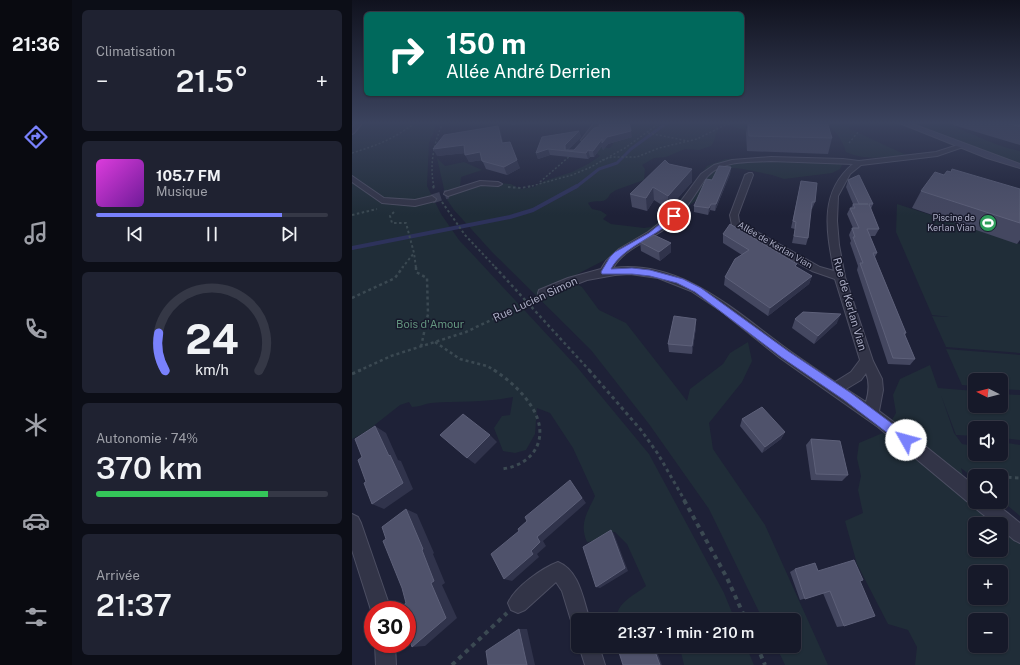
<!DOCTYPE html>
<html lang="fr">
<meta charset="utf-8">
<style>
body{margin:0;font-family:"Public Sans",sans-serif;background:#1f2231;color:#f1f3f6;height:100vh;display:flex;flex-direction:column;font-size:15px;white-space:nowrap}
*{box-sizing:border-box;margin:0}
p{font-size:13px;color:#9ea0a8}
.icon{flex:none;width:22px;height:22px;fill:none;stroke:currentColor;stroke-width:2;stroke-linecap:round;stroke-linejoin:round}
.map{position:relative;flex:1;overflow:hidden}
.sheet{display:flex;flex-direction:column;gap:10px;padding:10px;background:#0c0e17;width:280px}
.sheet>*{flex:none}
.top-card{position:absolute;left:12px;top:12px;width:380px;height:84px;border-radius:6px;box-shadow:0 1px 3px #0004,0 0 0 1px #353846;background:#00695c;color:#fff;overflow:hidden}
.needle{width:26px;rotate:276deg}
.buttons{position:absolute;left:616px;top:373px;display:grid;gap:8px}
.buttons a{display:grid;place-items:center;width:40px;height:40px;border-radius:6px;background:#161929;box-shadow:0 1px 3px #0004,0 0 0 1px #353846;font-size:20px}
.speed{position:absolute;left:12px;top:601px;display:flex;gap:8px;font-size:20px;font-weight:700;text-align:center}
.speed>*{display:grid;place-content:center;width:52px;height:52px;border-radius:50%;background:#161929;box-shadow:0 1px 3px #0004,0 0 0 1px #353846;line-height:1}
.speed .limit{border:6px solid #d22;background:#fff;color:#111}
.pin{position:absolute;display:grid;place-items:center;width:34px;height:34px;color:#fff;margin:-17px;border:2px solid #fff;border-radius:50%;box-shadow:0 1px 4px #0007}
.me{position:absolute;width:44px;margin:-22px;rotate:308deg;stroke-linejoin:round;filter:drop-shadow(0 0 3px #0008)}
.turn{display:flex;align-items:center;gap:14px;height:84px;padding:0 16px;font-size:18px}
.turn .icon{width:52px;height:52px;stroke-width:2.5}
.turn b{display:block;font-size:28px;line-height:34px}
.big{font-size:30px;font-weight:600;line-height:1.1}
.sheet .card{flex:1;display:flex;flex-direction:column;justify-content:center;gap:6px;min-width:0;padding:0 14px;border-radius:6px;background:#1f2231}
.sheet .dial{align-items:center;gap:0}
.dial svg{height:104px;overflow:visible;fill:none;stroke:#353846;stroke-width:7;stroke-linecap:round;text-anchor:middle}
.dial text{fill:#f1f3f6;stroke:none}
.song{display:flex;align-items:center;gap:12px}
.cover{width:48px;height:48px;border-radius:6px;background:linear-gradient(135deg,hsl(300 70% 55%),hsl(280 70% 35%))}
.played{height:4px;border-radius:2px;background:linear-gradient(90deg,#7981fc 80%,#353846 80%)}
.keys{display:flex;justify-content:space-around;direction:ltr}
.heat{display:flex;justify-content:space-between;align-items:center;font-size:22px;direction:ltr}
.charge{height:6px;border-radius:3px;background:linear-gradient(90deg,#34c759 74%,#353846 0)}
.trip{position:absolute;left:219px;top:613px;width:230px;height:40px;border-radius:6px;background:#161929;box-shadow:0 1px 3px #0004,0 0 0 1px #353846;font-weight:600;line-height:40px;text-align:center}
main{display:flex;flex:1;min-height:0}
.menu{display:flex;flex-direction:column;width:72px;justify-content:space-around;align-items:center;background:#090a10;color:#9ea0a8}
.menu .icon{width:28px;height:28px}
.menu .selected{color:#7981fc}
.menu b{font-size:18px;color:#f1f3f6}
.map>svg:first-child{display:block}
.green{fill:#202d38;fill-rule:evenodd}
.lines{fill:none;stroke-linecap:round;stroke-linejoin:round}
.stream-far1{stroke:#2d325b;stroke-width:3}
.stream{stroke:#2d325b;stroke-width:4}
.minor-tunnel{stroke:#3a3d53;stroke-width:9;stroke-dasharray:9 4.5;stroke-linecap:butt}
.minor-casing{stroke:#4c4e62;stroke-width:2}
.secondary-casing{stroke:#4c4e62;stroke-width:2}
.path-far4{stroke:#3b4952;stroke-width:1.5;stroke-dasharray:2 2;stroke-linecap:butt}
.path-far3{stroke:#3b4952;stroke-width:2;stroke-dasharray:2.5 2.5;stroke-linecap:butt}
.path-far2{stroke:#3b4952;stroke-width:2.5;stroke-dasharray:3 3;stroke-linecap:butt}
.path-far1{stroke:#3b4952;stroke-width:3;stroke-dasharray:3.5 3.5;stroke-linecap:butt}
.path{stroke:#3b4952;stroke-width:4;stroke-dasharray:4.5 4.5;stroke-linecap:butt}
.minor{fill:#323447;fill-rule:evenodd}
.secondary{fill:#3f415a;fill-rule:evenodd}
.path-bridge{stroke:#3b4952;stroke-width:2.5;stroke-dasharray:3 3;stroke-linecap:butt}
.wall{fill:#444760}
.shaded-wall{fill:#30334b}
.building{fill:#4f526b;stroke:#5d6079}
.route{fill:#7981fc;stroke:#4f54a4}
.labels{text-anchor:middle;stroke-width:3;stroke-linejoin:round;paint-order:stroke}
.far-poi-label{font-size:9px;fill:#abadc4;stroke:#17192b;text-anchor:end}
.far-street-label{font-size:9px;fill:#abadc4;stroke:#17192b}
.street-label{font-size:11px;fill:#abadc4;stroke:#17192b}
.park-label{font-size:11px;fill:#63957f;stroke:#17192b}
</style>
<main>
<nav class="menu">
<b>21:36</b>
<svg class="icon selected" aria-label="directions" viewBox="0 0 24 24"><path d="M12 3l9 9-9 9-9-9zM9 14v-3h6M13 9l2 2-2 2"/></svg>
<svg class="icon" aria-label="music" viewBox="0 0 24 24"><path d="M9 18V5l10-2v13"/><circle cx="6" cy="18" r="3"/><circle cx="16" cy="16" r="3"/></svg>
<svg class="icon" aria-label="phone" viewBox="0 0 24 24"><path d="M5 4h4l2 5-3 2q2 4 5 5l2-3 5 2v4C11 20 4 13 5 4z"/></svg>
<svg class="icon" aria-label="climate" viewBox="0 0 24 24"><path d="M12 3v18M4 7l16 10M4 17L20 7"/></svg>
<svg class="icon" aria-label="car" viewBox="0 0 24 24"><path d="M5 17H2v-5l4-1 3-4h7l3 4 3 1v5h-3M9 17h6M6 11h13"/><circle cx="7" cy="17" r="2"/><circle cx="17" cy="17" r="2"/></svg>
<svg class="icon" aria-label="filters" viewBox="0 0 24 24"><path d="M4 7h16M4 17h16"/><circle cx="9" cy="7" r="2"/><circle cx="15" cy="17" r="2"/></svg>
</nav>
<section class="sheet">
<div class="card"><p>Climatisation</p>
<div class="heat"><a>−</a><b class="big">21.5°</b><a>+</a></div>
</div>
<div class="card">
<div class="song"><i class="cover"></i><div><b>105.7 FM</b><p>Musique</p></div></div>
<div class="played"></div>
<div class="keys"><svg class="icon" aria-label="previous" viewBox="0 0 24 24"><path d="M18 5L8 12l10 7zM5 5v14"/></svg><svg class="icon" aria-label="pause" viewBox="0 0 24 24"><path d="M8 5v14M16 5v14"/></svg><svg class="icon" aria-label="next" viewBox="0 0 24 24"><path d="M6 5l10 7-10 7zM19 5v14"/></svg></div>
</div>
<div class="card dial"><svg viewBox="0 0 100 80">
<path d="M14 69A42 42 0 1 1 86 69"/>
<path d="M14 69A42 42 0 0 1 9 40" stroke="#7981fc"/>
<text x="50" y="56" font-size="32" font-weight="700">24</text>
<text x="50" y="72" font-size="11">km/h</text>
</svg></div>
<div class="card"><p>Autonomie · 74%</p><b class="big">370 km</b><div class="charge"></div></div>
<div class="card"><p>Arrivée</p><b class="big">21:37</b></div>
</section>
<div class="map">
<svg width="668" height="665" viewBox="0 0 668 665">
<rect width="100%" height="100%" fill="#1e2137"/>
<g class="green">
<path d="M0,122h86l-9,21 -2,43 14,28 18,26 17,18 101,109 72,87 75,139 11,27h-87l-5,-4 -8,4h-18c-2,-17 18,-25 29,-34l-19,-42 -12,-12c-14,1 -13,9 -28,10 -8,-18 0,-29 8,-46l-22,-48 -23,-35 -13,-5 -2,26 -9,16 -11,3 -12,-2 -9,-23 8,-12 8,-1 3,-18c-28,6 -55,4 -82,6 -7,1 -12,4 -19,4l-3,-5 -9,3 -33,26 -15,8z"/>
<path d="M273,122h118l-4,2 7,1v5l-13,-3 -5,-5 -9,3 -5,16 -3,5 -12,4 -14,-1 -19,8 -12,1 -12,7 3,4 -1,11 -28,10 -6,4c-4,11 -14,5 -22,9l4,6 9,2 6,4 -4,4 8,5 33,4 7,-1 11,-7 32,-36 13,-18 13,-5 6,-2 32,2 31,-1 52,2 1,3 -2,4 -8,4 -48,6 -12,-4 -29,-6 -9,-1 -15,2 -22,30 -17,12 5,4 -17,8 -15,11 -85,44 14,8 17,23 27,13 61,78 3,-12 33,-25 7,-11 18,-11 4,19 -10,21 -33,41 4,26 52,76 63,140h-43l-9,-19h18v-26h-31l-54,-111 -60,-85 -58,-74 -99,-98 -38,-42 -8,-12 -9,-40 8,8 19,-4 18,8 -21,7 -1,11 -5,2v4l21,-8 20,-1 4,-2 11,1 9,5 14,-2 10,-6 28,-9 16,-8 12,-8 -14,-11 24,3 5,-7 -17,-13 2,-3z"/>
<path d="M472,122h27l4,3 -7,3 58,27c-21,2 -40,6 -60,-3 -3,-11 -11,-23 -22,-30z"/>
<path d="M557,122c13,0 31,-3 43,2 3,1 5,4 8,5 19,8 39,18 60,22v13l-67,-24z"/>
<path d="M545,204l123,40v109l-74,-6 -14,-31 17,1 -17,-2 -36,-83z"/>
<path d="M594,349l74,6v35l-19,-1v-9h-26v6l-13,-1z"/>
<path d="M578,365l8,23 37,3v15h26v-12l19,1v45l-19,-2v-10h-26v8l-19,-1 -15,-40 13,38 8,11 13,2v8h26v-11l1,-1 18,3v71l-19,-16v-24h-26v3l-14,-11 8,32 29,24h-23v26h26v-23l19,16v122h-105l2,-18 -9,-17 -20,-6 -31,-60 -12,-43 18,-8 -5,-23 3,-14 -4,-18 2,-15 26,-11 11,-19 -3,-18 7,-16zM623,572h26v26h-26zM623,620h26v26h-26z"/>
<path d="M318,646h76l8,19h-70l-4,-17z"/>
</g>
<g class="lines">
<path class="stream-far1" d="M224,187l23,-18 18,-6 14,-14 37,-27"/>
<path class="stream" d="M0,248l158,-31 23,-7 44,-24"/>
<path class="minor-tunnel" d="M80,199l16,-5"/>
<g class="minor-casing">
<g id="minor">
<path d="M4,122h7l-9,11 -2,1v-6z"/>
<path d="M243,122h6l-15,19h-4l-1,-1z"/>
<path d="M609,144l4,2 -2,1 -26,9 -76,9 -11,9 -12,22 -1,25 2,24 6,32 28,84 9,18 1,11 -4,21 36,27 60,48v16h19l26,21v20l-6,-3 -13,-11v-5h-6l-20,-16 -1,-3 -5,-2 -91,-76 -98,-69 -59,-47 -30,-20 -33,-13 -28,-4 -15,1 -28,5 -44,17 -4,-1 -1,-3 1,-3 29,-12 33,-9 5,-8 13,-12 29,-17 17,-13 16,-18 20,-27 13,-9 18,-5 39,-3 72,2 16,2 77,-9zM419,161l82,3c-35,29 -26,69 -19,107l-14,-4 -81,-45 -1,-7 15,-40 -1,-2h-3l-4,2 -15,40 2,10 80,46 23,8 25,81 -9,12 -16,10c-20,-14 -41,-27 -60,-42 -48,-36 -98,-80 -162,-72 12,-21 40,-28 58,-44 10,-10 18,-20 25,-31 7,-10 11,-20 23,-25 15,-7 35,-6 52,-7zM514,373c4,10 3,19 0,29l-20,-13 15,-9z"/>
<path d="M0,176l32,22 31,2 17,-4 4,3 -1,2 -20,5 -33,-3 -30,-21z"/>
<path d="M128,181l18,1 4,2 -4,2 -17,-1 -33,11 -4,-2 1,-2z"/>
<path d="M0,514l6,3 3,6 30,87h-18v4l-2,-4 -19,-60z"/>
<path d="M206,562c22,9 25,38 32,58h-12v9l-5,-2 -11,-36 -6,-9 -31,28 -7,3 -7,-3 -3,-7c7,-16 34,-35 50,-41z"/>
<path d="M23,644h20l1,21h-20z"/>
<path d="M227,646h20l6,19h-20z"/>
</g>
</g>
<g class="secondary-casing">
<path id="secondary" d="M545,122h10l113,42v4l-33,-10z"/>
</g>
<g class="path-far4">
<path d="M296,133l40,8"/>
<path d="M497,143l10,-12"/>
<path d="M0,153c26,-8 42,-14 64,-31"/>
<path d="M250,160l10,-3h25l22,-9 38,-9 28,-14 9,-2"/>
<path d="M188,182l31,-27"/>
<path d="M82,187c-5,-23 0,-44 9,-65"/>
<path d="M176,187l44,-12 17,-7 36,-20 36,-26"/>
</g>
<g class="path-far3">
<path d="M81,186l1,3"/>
<path d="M156,187l13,1 10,-2"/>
<path d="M90,202l23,33 31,33"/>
<path d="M42,212l-4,4 2,7h14l8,30 2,15"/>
<path d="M0,215l25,-6"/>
<path d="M50,268l12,-15"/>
</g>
<g class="path-far2">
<path d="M64,267v5l11,6 1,36 -7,33"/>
<path d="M143,267l95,104"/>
<path d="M0,298l43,-20 8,-11"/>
<path d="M83,342l25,17 27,7 9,5"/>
<path d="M6,371l33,-15 75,-24 48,-23"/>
</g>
<g class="path-far1">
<path d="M142,370c15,10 30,23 39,39 17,29 1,56 -31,60"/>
<path d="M237,370l52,60 17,24 27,47"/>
<path d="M0,374l9,-4"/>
<path d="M634,476h10"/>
<path d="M649,477l19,1"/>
</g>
<g class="path">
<path d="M332,500l43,78 19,42"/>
<path d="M405,646l8,19"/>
<path d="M100,665l55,-52"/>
</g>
<use href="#minor" class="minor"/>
<use href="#secondary" class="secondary"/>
<path class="path-bridge" d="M162,309l29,-16"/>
</g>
<g class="wall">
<path d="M159,122h43l-42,3z"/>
<path d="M247,122h20v1l13,14 -24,7 -5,6 -1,-4 -8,11h-4l-2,2 -38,-4 -12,4 -2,-6 43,-22 2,6 -13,13h6l26,-23z"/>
<path d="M396,122h79l5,16 -4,16 -81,-3 -1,-18z"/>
<path d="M602,122h66v23l-67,-20z"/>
<path d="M146,126l5,17 17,25 -13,7 -21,-6 -4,-9 -13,2 -4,-9 -28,3z"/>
<path d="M317,164l23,5v13l-24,27 -14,-9 -7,11 -15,-4 -2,-13z"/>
<path d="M379,167l-1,7 -15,37 -5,-1 -2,5 -14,-3v-6l18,-26z"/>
<path d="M592,175l76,14v51l-3,4 -105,-36 9,-17z"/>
<path d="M496,180l25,24 -2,5 8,20 -4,7h-5l7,17 -2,4 31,76 -1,2 10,24 -5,6 -22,-1 -31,-94 1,-4 -8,-23 1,-2 -2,-6 3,-7h1l-6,-14 3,-6h1l2,-4 -7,-17z"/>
<path d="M449,181l14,21 -3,7h-1l-3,29 -2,7 -14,-2 3,-14 -4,-1z"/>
<path d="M371,234l73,33 16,9 -3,8 -41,32 -44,-31 1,-8 17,-22 -19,-12z"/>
<path d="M288,242l31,10 -11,9 -19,-10z"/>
<path d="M344,319v8l-4,27 -23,-2 -1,-8z"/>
<path d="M443,319l42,4 -23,21 -22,-16z"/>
<path d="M390,419l43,13 -4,7 -19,14 -22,-27z"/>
<path d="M459,439l37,36 -6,6 -31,-1 -5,-35z"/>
<path d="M443,569l23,2 42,10 -16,45 -7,1 -14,-34 -23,7 -10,-28z"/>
</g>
<g class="shaded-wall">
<path d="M146,126l3,7 4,18 -3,-8z"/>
<path d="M227,131l2,6 -15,14 -1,-6z"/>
<path d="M279,131l1,6 -24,7 -5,6 -1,-4 -8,11 -1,-6 9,-12 5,-2z"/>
<path d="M112,145l3,8 -30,3 -4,-7z"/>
<path d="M196,149l2,6 -12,4 -2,-6z"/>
<path d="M236,150l2,7 -2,2 -2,-6z"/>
<path d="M128,152l4,8 -15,2 -4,-7z"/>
<path d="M165,160l3,8 -13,7 -3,-8z"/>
<path d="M379,167l-1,7 -15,37 1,-7z"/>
<path d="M340,169v13l-24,27v-13z"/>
<path d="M301,187l1,13 -7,11 -1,-13z"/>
<path d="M359,204l-1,6 -2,5 1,-7z"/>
<path d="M319,243v9l-11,9 -1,-9z"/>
<path d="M460,276l-3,8 -41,32 2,-8z"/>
<path d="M489,314l-4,9 -23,21 4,-8z"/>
<path d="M344,319v8l-4,27v-8z"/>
<path d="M23,426l11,7 12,27 3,1 12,28 -29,20 -12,-5 17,-48z"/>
<path d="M433,432l-4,7 -19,14 3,-6z"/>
<path d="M138,435l7,7 -22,22 -8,-6z"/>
<path d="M218,480l16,23 -43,38 3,5 -9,8 2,3 -27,24 -8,-2 27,-28 6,-14z"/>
<path d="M54,509l11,5 17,39 -1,1 12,29 -3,2 15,33 -32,28 -13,1 19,-64z"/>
<path d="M259,530l3,4 14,37 -28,17 -4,-1z"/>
<path d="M167,629h8l8,36h-8z"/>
<path d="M301,646h2l7,19h-2z"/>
</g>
<g class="building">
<path d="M247,122h19l-1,2 12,-2 2,9 -24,6 -5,6v-4l-9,12 -5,-1 -2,3 -38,-4 -12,4 6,-16 37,-6 -14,14v5h9l20,-22 6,-1z"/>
<path d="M396,122h79l5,16 -83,-2z"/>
<path d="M653,122h15v5z"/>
<path d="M146,126l4,17 8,-1 7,18 -13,7 -22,-6 -2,-9 -15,3 -1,-10 -31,4 11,-14z"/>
<path d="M313,160l4,4 23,5 -24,27 -15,-9 -7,11 -16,-4z"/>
<path d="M367,166l12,1 -15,37h-5l-2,4 -15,-2 12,-27 6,1z"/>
<path d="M600,169l68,20v34l-99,-32 14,-19 9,3 3,-4 4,1z"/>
<path d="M507,175l14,29h-4l10,25h-12l10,24h-4l33,80h-2l11,26 -22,-1 -33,-95h3l-10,-26h2l-3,-9h7l-9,-20h5l-2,-4h15h-9l-11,-24z"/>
<path d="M449,181l16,2 -2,19h-3l-4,36 -14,-2 2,-14 -3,-1z"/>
<path d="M378,224l67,40 -2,2 17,10 -42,32 -45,-31 10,-18 14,-9 -26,-16z"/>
<path d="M302,235l17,8 -12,9 -19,-10z"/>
<path d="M451,312l38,2 -23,22 -23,-17z"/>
<path d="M322,316l22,3 -4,27 -24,-2z"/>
<path d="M410,407l23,25 -20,15 -23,-28z"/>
<path d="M111,414l27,21 -23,23 -27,-23z"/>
<path d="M23,426l14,30 1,-1 13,28 -31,21 -8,-21 2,-1 -8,-22 4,-3 -7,-18z"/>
<path d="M459,439l29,2 8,34 -32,-1z"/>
<path d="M218,480l12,18 -45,39 3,5 -9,9 2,3 -29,25 -13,-25 28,-23 -1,-2 9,-8 -2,-4z"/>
<path d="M54,509l17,40 -1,1 12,31 -3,2 15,35 -34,29 -5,-15v-22h-8v-1l7,-6 -4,-15 -19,-47 3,-2 -4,-12z"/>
<path d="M259,530l14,38 -29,19 -13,-40z"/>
<path d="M502,560l9,20 -3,1 15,35 -31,10 -14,-35 -25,8 -10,-30 20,-6 3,8z"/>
<path d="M167,629l8,36h-39l-2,-14z"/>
<path d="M265,646h36l7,19h-37z"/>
</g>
<linearGradient id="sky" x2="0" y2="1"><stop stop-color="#10121e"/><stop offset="0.57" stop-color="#3b435e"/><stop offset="1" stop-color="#3b435e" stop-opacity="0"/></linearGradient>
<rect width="668" height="215" fill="url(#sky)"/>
<path class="route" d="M319,215l6,1c-19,21 -54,30 -66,53l21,-1 18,2 33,9 18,9 87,63 63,42 59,44 2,3 -2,4 -4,2 -4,-2 -58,-44 -63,-43 -86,-65 -18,-9 -27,-7 -18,-2h-30l-1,-2 9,-15 5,-5 34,-19z"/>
<defs>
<g id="stadium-disc" transform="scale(0.9)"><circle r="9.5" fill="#2e9e5b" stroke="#17192b"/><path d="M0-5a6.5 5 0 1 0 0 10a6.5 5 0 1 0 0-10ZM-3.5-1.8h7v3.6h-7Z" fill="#fff"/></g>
</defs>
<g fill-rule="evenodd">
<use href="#stadium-disc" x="636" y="223"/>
</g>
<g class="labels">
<g class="far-poi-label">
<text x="623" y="221">Piscine de<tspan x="623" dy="10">Kerlan Vian</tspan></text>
</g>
<g class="far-street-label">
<text transform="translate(423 245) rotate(30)" y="3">Allée de Kerlan Vian</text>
</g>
<g class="street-label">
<text transform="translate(183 299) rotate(-25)" y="4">Rue Lucien Simon</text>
<text transform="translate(498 304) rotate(74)" y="4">Rue de Kerlan Vian</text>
</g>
<g class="park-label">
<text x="78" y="328">Bois d'Amour</text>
</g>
</g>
</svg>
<div class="buttons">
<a><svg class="needle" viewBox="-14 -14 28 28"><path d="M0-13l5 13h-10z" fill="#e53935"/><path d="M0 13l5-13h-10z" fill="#9ea0a8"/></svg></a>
<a><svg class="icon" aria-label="sound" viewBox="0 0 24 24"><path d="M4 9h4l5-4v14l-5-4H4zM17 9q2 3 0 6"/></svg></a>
<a><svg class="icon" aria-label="search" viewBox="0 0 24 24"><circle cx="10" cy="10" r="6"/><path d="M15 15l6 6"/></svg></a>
<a><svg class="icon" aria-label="layers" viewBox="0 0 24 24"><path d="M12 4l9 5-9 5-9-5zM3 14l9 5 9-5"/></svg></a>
<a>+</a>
<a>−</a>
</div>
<div class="speed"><div class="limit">30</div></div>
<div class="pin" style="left:322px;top:216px;background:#d93025"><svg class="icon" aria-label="arrive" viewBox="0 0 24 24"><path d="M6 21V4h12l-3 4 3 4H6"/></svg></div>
<svg class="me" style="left:554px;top:440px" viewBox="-20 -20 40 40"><circle r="19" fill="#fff"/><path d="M0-13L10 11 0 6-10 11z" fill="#7981fc"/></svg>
<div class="trip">21:37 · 1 min · 210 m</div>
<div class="top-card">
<div class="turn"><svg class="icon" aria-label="right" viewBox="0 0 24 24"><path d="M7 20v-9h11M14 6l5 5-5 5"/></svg><div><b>150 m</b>Allée André Derrien</div></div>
</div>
</div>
</main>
